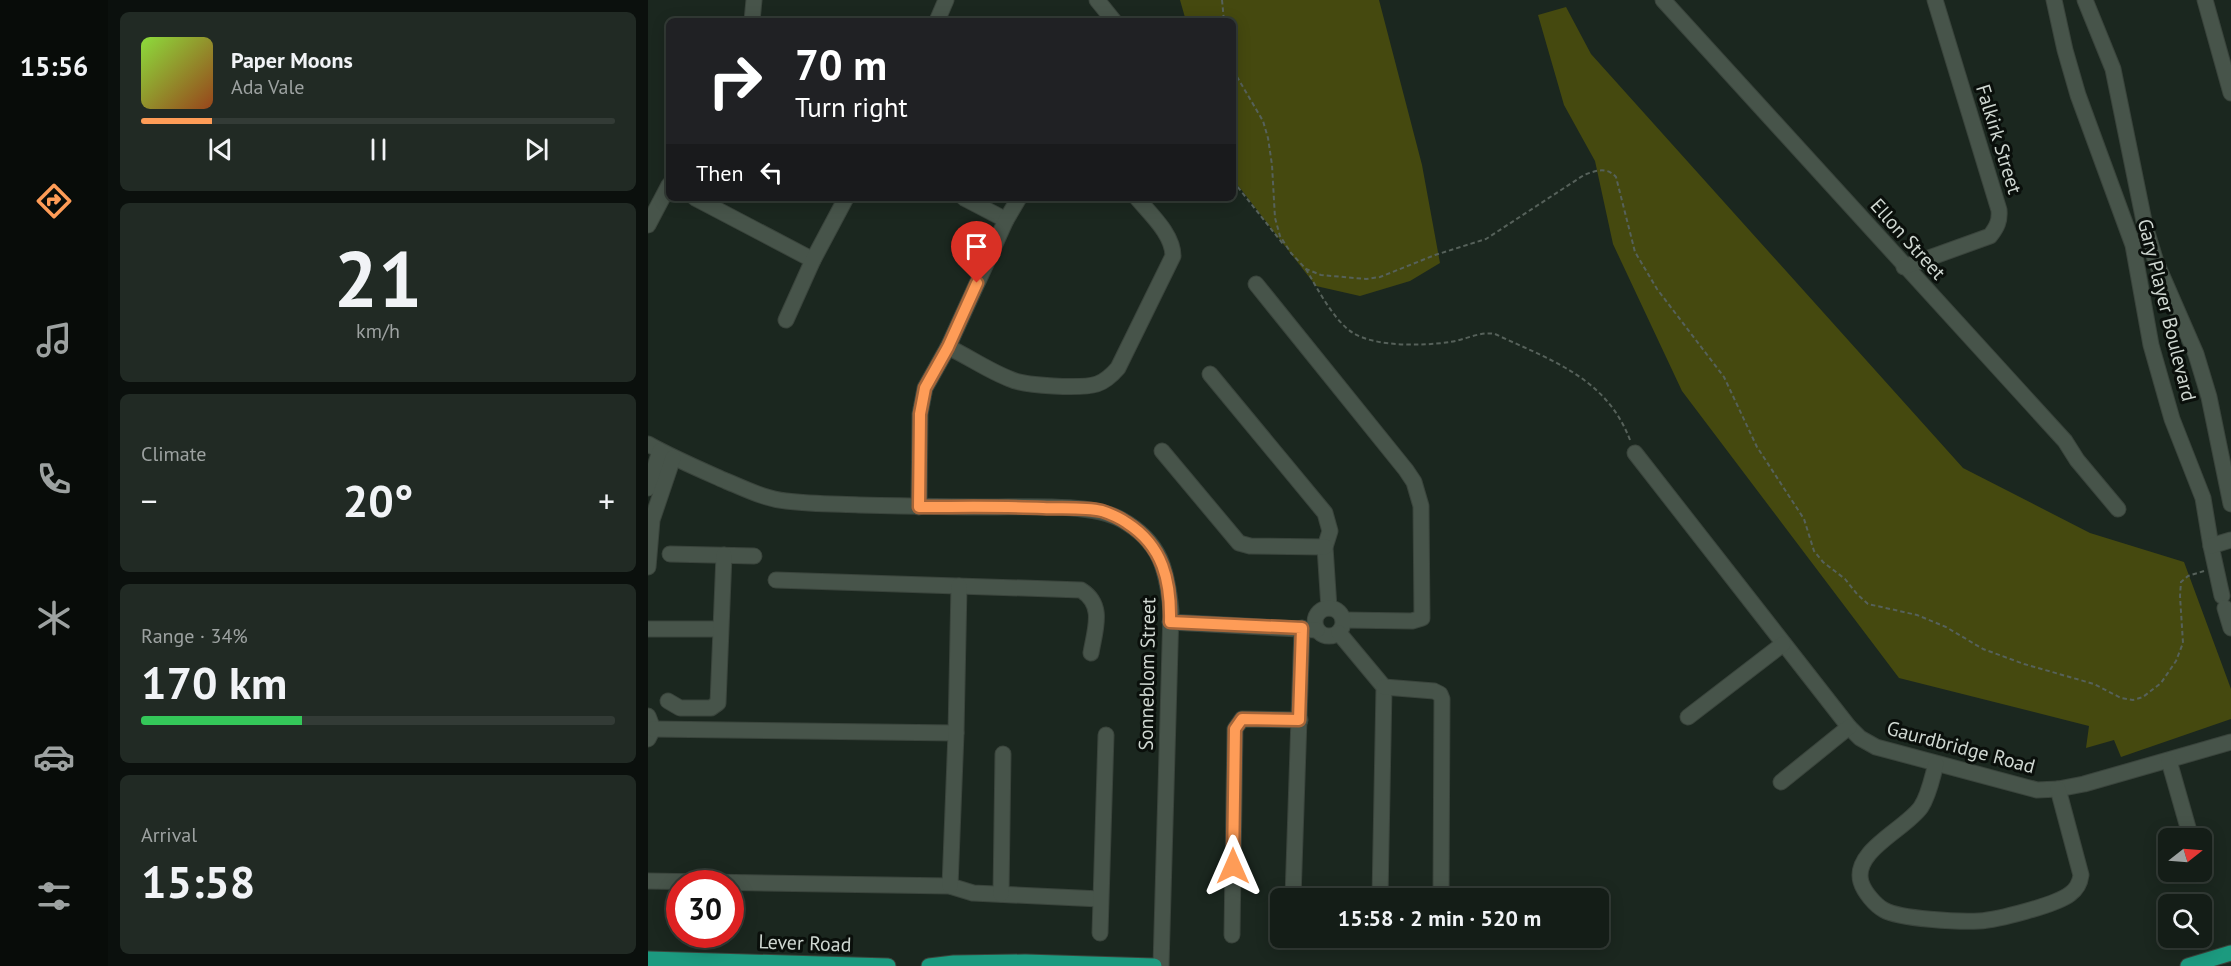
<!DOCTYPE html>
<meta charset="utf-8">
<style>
body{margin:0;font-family:"PT Sans",sans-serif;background:#212a24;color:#f1f3f6;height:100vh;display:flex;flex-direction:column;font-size:22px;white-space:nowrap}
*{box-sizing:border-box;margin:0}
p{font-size:20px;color:#9da2a1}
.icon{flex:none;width:33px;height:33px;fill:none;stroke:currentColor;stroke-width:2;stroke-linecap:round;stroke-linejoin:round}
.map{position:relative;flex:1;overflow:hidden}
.drawer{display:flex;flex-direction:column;gap:12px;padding:12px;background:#0b100d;width:540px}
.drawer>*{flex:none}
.top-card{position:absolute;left:18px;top:18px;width:570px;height:183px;border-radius:9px;box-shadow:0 3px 15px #0003,0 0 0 2px #333b36;background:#202124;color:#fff;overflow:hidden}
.needle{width:39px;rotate:73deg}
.fabs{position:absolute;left:1510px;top:828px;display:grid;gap:12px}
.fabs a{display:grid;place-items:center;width:54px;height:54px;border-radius:9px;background:#141d17;box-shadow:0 3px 15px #0003,0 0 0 2px #333b36;font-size:30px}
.speed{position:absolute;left:18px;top:870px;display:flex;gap:12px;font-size:30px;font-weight:700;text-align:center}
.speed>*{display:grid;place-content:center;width:78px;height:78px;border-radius:50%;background:#141d17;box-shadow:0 3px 15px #0003,0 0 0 2px #333b36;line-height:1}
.speed .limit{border:9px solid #d22;background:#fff;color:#111}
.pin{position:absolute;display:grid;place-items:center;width:51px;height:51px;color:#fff;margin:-62px -26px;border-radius:50% 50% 50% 0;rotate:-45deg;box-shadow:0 0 6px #0007}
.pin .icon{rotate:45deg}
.me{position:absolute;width:66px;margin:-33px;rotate:0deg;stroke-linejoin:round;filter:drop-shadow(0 0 4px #0008)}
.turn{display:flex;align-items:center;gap:21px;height:126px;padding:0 30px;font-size:27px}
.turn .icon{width:78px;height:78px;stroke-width:2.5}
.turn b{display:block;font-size:42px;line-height:51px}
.then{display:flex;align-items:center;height:57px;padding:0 30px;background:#0003;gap:12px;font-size:22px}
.big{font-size:45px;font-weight:700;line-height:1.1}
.drawer .widget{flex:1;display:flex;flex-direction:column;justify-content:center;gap:9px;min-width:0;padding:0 21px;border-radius:9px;background:#212a24}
.drawer .dial{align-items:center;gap:0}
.dial b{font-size:78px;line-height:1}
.song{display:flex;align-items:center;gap:18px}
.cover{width:72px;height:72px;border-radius:9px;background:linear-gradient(135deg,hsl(90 70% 55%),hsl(20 70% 35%))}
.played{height:6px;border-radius:3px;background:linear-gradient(90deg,#fe9c57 15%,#333b36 15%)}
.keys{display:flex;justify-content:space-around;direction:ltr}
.heat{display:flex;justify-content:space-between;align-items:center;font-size:33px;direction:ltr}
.charge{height:9px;border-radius:4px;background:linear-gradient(90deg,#34c759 34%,#333b36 0)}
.trip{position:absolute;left:622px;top:888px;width:339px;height:60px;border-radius:9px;background:#141d17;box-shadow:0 3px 15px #0003,0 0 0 2px #333b36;font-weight:700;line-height:60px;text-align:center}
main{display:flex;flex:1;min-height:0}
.tab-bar{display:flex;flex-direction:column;width:108px;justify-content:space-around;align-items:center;background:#080c09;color:#9da2a1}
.tab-bar .icon{width:42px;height:42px}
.tab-bar .selected{color:#fe9c57}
.tab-bar b{font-size:27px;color:#f1f3f6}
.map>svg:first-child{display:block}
.green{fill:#45490f}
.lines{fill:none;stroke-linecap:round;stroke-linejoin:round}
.minor-casing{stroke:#3a443c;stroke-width:17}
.major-casing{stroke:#3a443c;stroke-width:17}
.path{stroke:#56615a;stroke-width:2;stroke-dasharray:4.5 3;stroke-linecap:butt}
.minor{stroke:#47544a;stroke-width:15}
.major{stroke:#1c9a7f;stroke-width:15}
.route-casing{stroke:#a56539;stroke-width:15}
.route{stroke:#fe9c57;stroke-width:10}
.labels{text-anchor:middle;stroke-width:6;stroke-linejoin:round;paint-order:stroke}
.street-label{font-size:20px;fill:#cfd7d1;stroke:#0a0f0b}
</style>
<main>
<nav class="tab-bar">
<b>15:56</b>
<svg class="icon selected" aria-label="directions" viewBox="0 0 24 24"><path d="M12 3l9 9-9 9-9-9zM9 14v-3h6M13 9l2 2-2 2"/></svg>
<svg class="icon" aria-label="music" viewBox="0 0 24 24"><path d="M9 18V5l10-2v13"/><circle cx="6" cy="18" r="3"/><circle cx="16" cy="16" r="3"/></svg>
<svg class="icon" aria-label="phone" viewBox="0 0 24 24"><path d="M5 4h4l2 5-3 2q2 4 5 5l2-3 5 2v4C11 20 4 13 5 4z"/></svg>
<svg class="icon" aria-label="climate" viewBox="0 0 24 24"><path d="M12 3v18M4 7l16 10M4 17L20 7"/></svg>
<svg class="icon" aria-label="car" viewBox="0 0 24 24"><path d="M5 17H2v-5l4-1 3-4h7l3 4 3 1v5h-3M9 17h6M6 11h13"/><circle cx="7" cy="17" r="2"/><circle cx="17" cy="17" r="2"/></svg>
<svg class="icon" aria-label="filters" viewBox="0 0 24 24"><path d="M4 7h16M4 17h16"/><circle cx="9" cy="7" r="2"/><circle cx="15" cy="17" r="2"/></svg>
</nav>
<section class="drawer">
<div class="widget">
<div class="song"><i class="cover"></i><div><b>Paper Moons</b><p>Ada Vale</p></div></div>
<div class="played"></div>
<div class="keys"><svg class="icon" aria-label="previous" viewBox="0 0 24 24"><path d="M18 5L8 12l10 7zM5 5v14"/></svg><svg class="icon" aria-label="pause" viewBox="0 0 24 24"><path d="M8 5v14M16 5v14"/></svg><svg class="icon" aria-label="next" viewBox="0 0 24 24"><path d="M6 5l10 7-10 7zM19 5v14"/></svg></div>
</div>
<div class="widget dial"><b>21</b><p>km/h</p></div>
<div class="widget"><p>Climate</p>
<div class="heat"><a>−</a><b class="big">20°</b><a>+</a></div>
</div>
<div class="widget"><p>Range · 34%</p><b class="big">170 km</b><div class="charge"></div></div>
<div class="widget"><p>Arrival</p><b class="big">15:58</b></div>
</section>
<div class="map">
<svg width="1583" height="966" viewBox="0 0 1583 966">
<rect width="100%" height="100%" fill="#1b271f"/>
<g class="green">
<path d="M532,0h199l43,165 18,98 -30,18 -50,15 -44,-10 -83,-107v-158h-47z"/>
<path d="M918,7l25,47 372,414 127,65 94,29 47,127v30l-110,38 -7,-17 -28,8 3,-22 -190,-48 -217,-287 -69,-147 -18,-83 -31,-56 -26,-90z"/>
</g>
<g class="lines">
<g class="minor-casing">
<g id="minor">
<path d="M449,0l17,21"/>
<path d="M1015,0l402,441 12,19 41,49"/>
<path d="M1406,0l11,50 13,45 55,150 18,100 21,74 31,79 8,48 11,50"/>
<path d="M1437,0l28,69 32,157 11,36 40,92 13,43 22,107"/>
<path d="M1557,0l26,93"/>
<path d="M104,21l2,-21"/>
<path d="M289,21l9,-21"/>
<path d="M47,198l118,62"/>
<path d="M316,198l42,22"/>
<path d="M0,225l21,-40"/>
<path d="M1256,267l86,-31c7,-9 10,-15 9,-26l-64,-210"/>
<path d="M608,284l150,186 8,12 7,24 1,112 -10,3 -69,-1"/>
<path d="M138,320l27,-60 33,-62"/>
<path d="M300,347c21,10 41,24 62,32 15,7 71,10 87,5 9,-3 15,-9 21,-16l55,-112c0,-22 -23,-42 -36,-58"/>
<path d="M562,374l115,139 5,18 -5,16 4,61"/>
<path d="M0,444c25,14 51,25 78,37 20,8 39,18 60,20 25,3 49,3 73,4 44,1 88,2 132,2 35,0 102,-4 131,13 39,22 45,50 49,91l-10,355"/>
<path d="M514,451l77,92 11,3 75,1"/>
<path d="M987,453l214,274 11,11 16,9 161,43 21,-1 26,-5 147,-42"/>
<path d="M0,488l12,-37"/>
<path d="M271,507l1,-93 5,-26 23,-41 58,-127 13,-22"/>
<path d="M1563,546l20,-6"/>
<path d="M22,554l84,2"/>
<path d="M0,567l4,-47 21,-62"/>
<path d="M128,580l305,10c24,15 14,39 10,63"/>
<circle cx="681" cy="622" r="14"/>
<path d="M1577,608l6,20"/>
<path d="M522,622l147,8"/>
<path d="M0,629h72"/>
<path d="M691,633l45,54 -4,211"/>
<path d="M736,687l50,4 6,3 2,5 -1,198"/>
<path d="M20,701l12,7h31l7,-5 6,-148"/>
<path d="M0,716l5,13 -5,10"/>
<path d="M1040,717l95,-73"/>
<path d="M5,729l303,4"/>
<path d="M1521,761l22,77"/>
<path d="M1288,764c-4,14 -7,31 -15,43 -15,22 -69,44 -60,75 3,10 14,23 23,28 16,9 75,12 95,11 18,-1 77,-16 91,-27 7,-5 10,-11 11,-19l-23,-86"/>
<path d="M1133,782l68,-55"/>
<path d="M0,881l302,5 23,7 127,6"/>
<path d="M302,886l6,-153 3,-147"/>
<path d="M353,894l2,-140"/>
<path d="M645,898l9,-270"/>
<path d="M452,933l6,-198"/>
<path d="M584,935l3,-206 7,-10 58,1"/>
</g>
</g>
<g class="major-casing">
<g id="major">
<path d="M0,959l240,7"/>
<path d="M281,966l25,-3 71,-1 129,4"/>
<path d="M1540,966l43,-13"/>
</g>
</g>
<g class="path">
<path d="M574,0l2,21"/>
<path d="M585,70l30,51 5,17 4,27 3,53 5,18 11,17 15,16 15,6 45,4 14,-2 55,-22 51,-16 98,-64c11,-4 22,-9 32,2l19,75 22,37 67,88 33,70 47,72 10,32 9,11 22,17 12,15 11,10 49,11 29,12 37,22 41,15 70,20 27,14 12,2 10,-3 18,-14 15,-22 7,-18 -3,-47 1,-14 7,-6 16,-5"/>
<path d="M585,181l50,63"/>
<path d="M658,269c11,19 28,52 47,64 23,14 70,13 97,9 15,-2 30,-11 45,-8 55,26 111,43 135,106"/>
</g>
<use href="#minor" class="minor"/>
<use href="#major" class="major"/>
</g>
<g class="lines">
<g class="route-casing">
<path id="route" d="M329,283l-29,64 -23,41 -5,26 -1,93c41,0 83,-1 124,1 19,1 41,-1 59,3 9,3 18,7 25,12 36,23 44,58 43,99l132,6 -3,92 -57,-1 -7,10 -2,137"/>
</g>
<use href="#route" class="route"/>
</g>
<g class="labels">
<g class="street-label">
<text transform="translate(1351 139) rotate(73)" y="7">Falkirk Street</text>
<text transform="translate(1260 239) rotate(48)" y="7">Ellon Street</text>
<text transform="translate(1519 310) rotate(76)" y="7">Gary Player Boulevard</text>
<text transform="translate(499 674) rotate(-89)" y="7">Sonneblom Street</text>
<text transform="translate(1313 747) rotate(15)" y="7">Gaurdbridge Road</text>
<text transform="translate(157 943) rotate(2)" y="7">Lever Road</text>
</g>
</g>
</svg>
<div class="fabs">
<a><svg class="needle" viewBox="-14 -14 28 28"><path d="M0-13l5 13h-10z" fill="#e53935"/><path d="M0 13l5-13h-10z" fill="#9da2a1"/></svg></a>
<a><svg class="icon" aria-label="search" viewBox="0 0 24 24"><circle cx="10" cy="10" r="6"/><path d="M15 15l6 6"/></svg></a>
</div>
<div class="speed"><div class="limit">30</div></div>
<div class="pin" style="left:329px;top:283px;background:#d93025"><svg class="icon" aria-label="arrive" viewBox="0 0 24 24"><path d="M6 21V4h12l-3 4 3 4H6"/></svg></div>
<svg class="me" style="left:585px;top:866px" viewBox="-20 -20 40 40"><path d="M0-17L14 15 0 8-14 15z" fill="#fe9c57" stroke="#fff" stroke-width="4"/></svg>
<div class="trip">15:58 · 2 min · 520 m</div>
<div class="top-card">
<div class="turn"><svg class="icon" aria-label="right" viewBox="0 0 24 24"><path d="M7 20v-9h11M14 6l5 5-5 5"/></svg><div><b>70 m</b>Turn right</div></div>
<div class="then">Then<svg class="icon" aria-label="left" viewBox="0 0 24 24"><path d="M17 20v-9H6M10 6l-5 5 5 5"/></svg></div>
</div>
</div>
</main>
